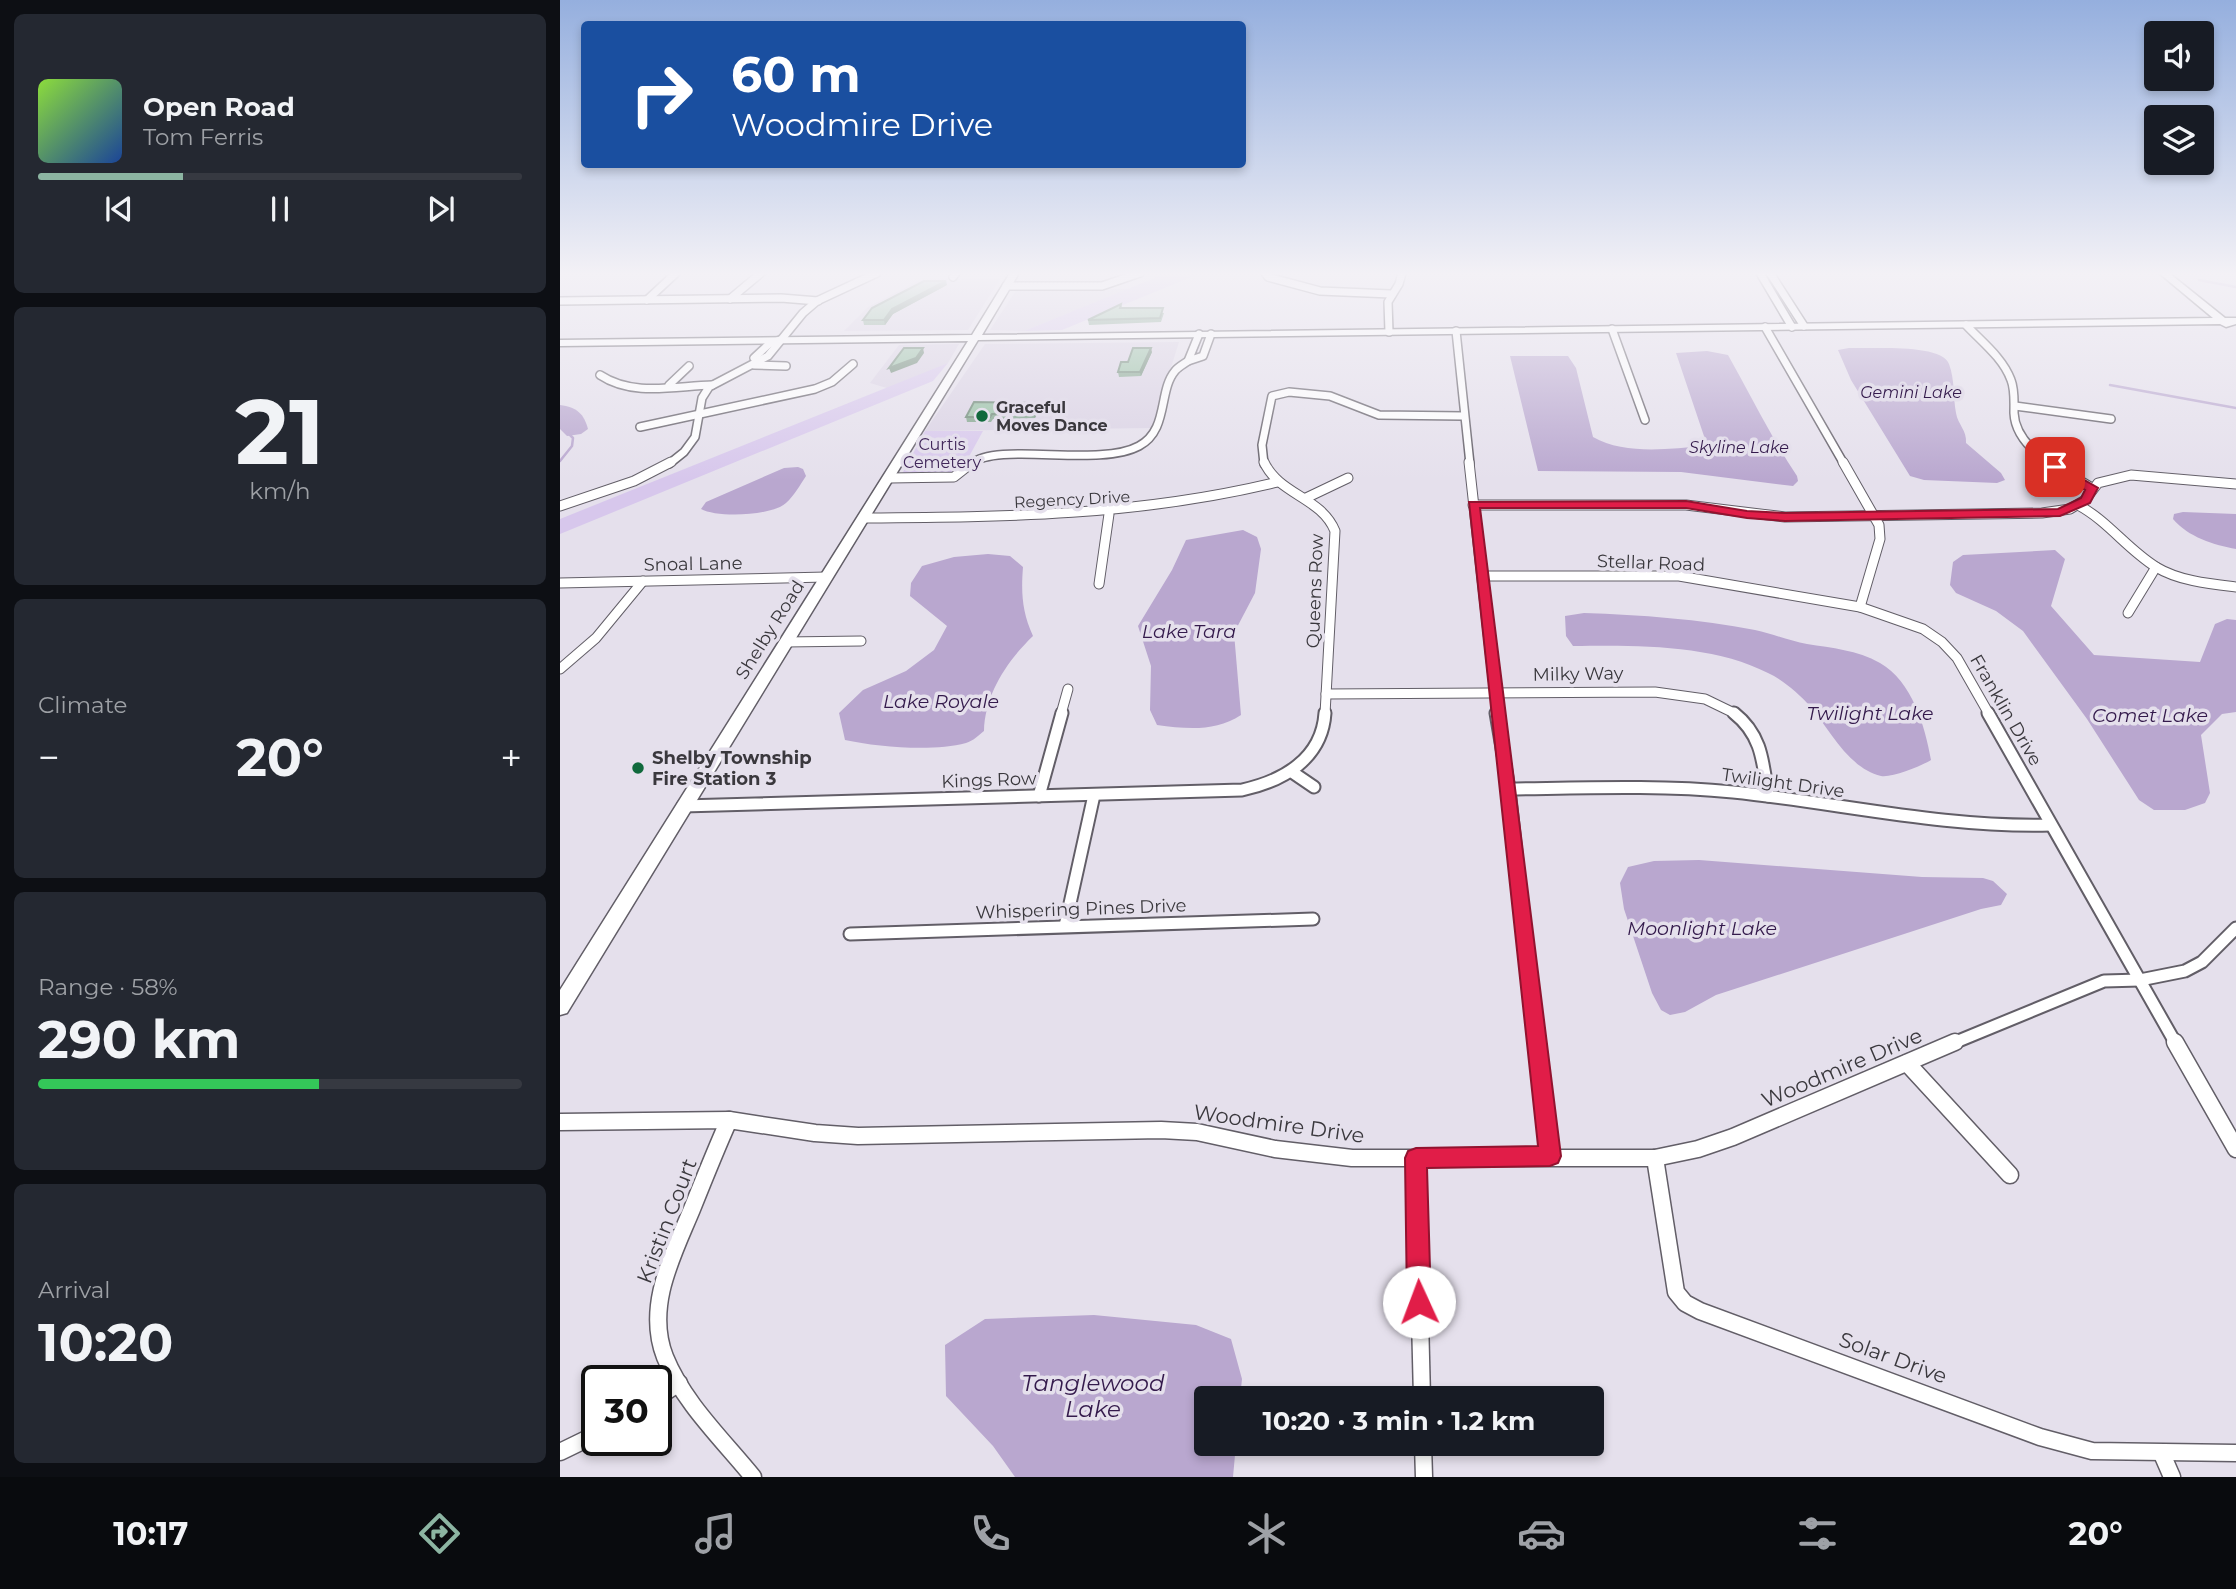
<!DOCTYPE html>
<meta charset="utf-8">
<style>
body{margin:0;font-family:Montserrat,sans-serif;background:#242831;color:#f1f3f6;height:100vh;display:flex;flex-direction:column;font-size:26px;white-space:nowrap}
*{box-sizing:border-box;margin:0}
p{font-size:23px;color:#9ea1a6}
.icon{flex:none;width:38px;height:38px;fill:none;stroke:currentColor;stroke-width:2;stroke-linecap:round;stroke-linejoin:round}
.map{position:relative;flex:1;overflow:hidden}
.details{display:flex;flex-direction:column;gap:14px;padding:14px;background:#0d0f14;width:560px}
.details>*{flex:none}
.guide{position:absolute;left:21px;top:21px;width:665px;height:147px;border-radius:7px;box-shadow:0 4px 10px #0003;background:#1a4fa0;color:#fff;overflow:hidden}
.tools{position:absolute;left:1584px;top:21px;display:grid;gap:14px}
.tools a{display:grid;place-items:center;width:70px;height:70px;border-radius:7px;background:#171b24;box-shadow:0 4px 10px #0003;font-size:35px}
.speed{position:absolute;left:21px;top:1365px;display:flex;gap:14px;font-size:35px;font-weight:700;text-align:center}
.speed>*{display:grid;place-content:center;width:91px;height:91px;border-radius:50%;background:#171b24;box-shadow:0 4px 10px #0003;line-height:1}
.speed .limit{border:4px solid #111;border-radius:10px;background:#fff;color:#111}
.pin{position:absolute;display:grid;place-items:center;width:60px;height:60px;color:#fff;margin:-30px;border-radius:14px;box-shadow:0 4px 10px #0006}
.me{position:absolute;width:77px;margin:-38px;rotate:358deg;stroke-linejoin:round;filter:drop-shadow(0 0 5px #0008)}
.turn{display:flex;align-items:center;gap:24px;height:147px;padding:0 35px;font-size:32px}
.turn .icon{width:91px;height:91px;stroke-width:2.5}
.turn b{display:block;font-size:49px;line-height:60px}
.big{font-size:52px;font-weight:700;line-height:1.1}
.details .card{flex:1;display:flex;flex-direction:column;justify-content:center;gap:10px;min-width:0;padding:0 24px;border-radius:10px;background:#242831}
.details .dial{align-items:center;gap:0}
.dial b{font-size:91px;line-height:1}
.song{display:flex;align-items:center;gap:21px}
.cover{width:84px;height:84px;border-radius:10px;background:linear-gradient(135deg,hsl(90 70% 55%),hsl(220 70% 35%))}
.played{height:7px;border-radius:4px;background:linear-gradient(90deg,#8cb5a2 30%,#363941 30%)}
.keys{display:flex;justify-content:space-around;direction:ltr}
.heat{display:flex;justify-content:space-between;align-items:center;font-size:38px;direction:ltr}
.charge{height:10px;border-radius:5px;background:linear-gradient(90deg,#34c759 58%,#363941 0)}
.trip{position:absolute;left:634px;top:1386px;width:410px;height:70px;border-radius:7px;background:#171b24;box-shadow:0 4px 10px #0003;font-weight:700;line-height:70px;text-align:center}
.dock{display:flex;height:112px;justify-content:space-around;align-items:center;background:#090b0e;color:#9ea1a6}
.dock .icon{width:49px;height:49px}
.dock .selected{color:#8cb5a2}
.dock b{font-size:32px;color:#f1f3f6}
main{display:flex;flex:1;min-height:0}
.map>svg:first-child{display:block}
.built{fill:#dad2e4}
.green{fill:#d7c7ec}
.water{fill:#b9a7cf}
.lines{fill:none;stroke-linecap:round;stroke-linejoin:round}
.stream{stroke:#b9a7cf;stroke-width:2.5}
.street-far3-casing{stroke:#625e67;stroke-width:10}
.street-far2-casing{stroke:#625e67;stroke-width:11}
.street-far1-casing{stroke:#625e67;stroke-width:15}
.street-casing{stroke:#625e67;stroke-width:19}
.secondary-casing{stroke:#625e67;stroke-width:3}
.street-far3{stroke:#fff;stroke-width:7}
.street-far2{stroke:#fff;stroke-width:9}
.street-far1{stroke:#fff;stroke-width:11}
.street{stroke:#fff;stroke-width:16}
.secondary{fill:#fff;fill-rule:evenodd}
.wall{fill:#7fa38a}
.shaded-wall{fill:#688571}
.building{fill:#94bea1;stroke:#688571;stroke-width:2}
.route{fill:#e11d48;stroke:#92132f;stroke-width:2}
.poi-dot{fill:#10693c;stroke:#e5e0ec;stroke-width:2.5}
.labels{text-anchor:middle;stroke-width:7;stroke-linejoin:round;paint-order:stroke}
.far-water-label{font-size:16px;font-style:italic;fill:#341a4c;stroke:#e5e0ec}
.far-poi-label{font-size:16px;font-weight:bold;fill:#3a383d;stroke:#e5e0ec;text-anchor:start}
.far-park-label{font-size:16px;fill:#402659;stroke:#e5e0ec}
.far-street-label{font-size:16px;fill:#3a383d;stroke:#e5e0ec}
.street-label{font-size:18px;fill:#3a383d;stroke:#e5e0ec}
.poi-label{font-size:18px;font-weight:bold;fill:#3a383d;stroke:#e5e0ec;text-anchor:start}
.water-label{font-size:19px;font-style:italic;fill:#341a4c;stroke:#e5e0ec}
.near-street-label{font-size:21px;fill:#3a383d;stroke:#e5e0ec}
.near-water-label{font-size:23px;font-style:italic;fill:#341a4c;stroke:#e5e0ec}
</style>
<main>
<section class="details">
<div class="card">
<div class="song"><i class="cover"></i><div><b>Open Road</b><p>Tom Ferris</p></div></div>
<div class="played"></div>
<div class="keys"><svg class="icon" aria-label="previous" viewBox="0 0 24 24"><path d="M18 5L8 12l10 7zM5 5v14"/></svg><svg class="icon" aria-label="pause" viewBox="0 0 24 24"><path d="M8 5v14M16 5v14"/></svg><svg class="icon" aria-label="next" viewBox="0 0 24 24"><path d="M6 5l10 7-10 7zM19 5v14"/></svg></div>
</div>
<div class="card dial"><b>21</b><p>km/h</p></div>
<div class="card"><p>Climate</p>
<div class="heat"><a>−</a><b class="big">20°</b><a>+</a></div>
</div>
<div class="card"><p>Range · 58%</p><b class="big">290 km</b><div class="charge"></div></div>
<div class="card"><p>Arrival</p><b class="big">10:20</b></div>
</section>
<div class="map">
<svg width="1676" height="1477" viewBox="0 0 1676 1477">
<rect width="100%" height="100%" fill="#e5e0ec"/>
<g class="built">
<path d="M440,279l-32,51 -124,1 24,-24 52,-27z"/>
<path d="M457,289h112l-105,42 -34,-1z"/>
<path d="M619,342l-27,86 -227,3 60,-87z"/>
<path d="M399,344l-11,19 -58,26 -20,-6 29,-38z"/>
</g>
<g class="green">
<path d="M607,273h34l-139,57 -38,1z"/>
<path d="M388,363l-15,18 -373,153v-15z"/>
<path d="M365,431h58l-17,31 -10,12h-54z"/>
</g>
<g class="water">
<path d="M1289,348c20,1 93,-5 100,16 6,16 4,33 7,49 2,12 11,17 10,30l35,30 4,7 -8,3 -73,-3 -14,-4 -59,-96 -13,-30z"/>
<path d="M1147,351l21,4c22,39 43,82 69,121l1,5 -5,5 -112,-14 -143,-1 -28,-115h58l8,12 17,69c31,18 76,12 111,9l2,-4 -30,-89z"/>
<path d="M0,405c17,2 24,9 28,24l-7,5 -14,2 -7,-7z"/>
<path d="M238,467l5,2 3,7c-6,9 -12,20 -20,27 -14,13 -69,15 -85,6l5,-7 78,-34z"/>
<path d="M1623,512l53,2v35c-22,-4 -48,-12 -63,-30l1,-5z"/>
<path d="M683,530l14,7 4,12 -6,44 -21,40 7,82c-26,17 -54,14 -84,10l-7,-15 1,-44 -13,-40 34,-56 14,-30z"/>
<path d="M1495,550l10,9 -14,47 43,49 106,7 15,-38 12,-5 9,1v92l-14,2 -21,21 9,58 -5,10 -20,7h-31l-15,-10 -52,-81 -64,-88 -27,-20 -40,-18 -6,-8 3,-23 10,-7z"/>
<path d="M428,554l22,2 13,11c-2,26 -1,45 10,69 -26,25 -48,58 -49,95 -5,4 -11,10 -18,12 -33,9 -88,4 -121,-3l-6,-27 24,-23 43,-19 28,-21 13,-24 -37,-30 1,-13 11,-17 32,-9z"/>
<path d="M1024,613c57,2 115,6 171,17 18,4 35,11 52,14 25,4 50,6 73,19 32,18 45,63 51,97 -10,6 -39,18 -50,16 -33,-8 -51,-46 -71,-70 -11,-12 -27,-26 -42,-33 -55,-29 -135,-28 -195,-27l-7,-10 -1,-20z"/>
<path d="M1139,860l223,17 61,1 10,3 14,13 -6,11 -20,4 -265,86 -31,17 -15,3 -9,-5 -9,-17 -28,-84 -4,-26 8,-16 26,-6z"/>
<path d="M534,1315l102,10 35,14 11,40 -2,19h-34v46h30l-3,33h-218l-22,-31 -47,-50 -1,-51 40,-26z"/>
</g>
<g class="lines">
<g class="stream">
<path d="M1639,280l37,7"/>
<path d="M1550,385l126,23"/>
<path d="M0,461l12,-15 1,-8 -4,-4"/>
</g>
<g class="street-far3-casing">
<g id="street-far3">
<path d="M705,273l3,4 52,14 71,3"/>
<path d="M1200,273l32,54"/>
<path d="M1210,273l34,53"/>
<path d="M393,277l3,-4"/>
<path d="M446,286h96l38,-13"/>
<path d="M170,299l31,-26"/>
<path d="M87,300l29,-27"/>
<path d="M0,301l221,-3 37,3"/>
<path d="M1406,325c16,17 37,33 45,55 4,10 3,22 3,33 1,23 19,39 37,51"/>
<path d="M1205,327l79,137"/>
<path d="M1052,329l33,91"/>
<path d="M896,331l14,133"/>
<path d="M829,332l-1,-30 11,-18 3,-11"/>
<path d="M639,334l-11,27 15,-5 8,-22"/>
<path d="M194,358l15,-14 11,-4"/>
<path d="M194,365l32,1"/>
<path d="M40,375c33,22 75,11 112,10"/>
<path d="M109,385l20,-19"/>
<path d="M1455,406l96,13"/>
<path d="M80,427l175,-38 17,-7 21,-18"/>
<path d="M109,464l15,-12 11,-15 7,-39 7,-11 59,-31 35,-43 14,-12 60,-28"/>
<path d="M411,464c27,-23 128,4 168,-18 30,-16 19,-55 36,-75 3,-4 9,-7 13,-10"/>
<path d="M704,464l-2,-19 10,-49 17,-4 41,4 49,19 84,1"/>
</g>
</g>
<g class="street-far2-casing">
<g id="street-far2">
<path d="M704,462c15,33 57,35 71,69l-10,183"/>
<path d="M909,462l28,252"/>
<path d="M1283,462l36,63 1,14 -20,68"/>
<path d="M1488,462l44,26"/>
<path d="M330,478l64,-1 19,-15"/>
<path d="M746,498l42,-20"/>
<path d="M913,505h213l99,12 257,-4 28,-4 15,-9 13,-17 33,-8 105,9"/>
<path d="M1518,505c30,16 49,44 78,62 23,14 54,17 80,20"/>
<path d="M0,506l74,-25 37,-19"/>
<path d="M304,518c143,-1 274,-2 414,-36"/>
<path d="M922,576h197l181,31 63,22 19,13 15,16 32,56"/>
<path d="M0,583l266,-6"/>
<path d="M539,584l10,-70"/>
<path d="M1568,613l28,-46"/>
<path d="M225,642l76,-1"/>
<path d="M0,669l36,-31 47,-57"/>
<path d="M766,694l329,-2 50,7 31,15"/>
<path d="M501,714l7,-25"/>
</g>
</g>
<g class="street-far1-casing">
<g id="street-far1">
<path d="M936,713l13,76 28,255"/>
<path d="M1174,713c28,22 29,49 34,83"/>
<path d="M1428,713l188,331"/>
<path d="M732,772l22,15"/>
<path d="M949,789c75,-1 150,-4 224,3 107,11 210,36 318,33"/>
<path d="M479,796l23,-83"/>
<path d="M123,806l559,-16c41,-9 80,-31 83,-77"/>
<path d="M505,926l29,-131"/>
<path d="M290,934l463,-15"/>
<path d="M1391,1044l153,-63 36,-1 45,-9 17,-9 34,-34"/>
</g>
</g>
<g class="street-casing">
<g id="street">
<path d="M977,1042l13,114"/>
<path d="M1615,1042l61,107"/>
<path d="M1347,1063l103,112"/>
<path d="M169,1120c-13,29 -25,59 -37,89 -19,46 -47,97 -27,148 18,45 58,83 88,120"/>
<path d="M0,1122l169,-2 86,13 43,3 303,-6 36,2 78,17 77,9h303l43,-9 35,-12 222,-95"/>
<path d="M856,1158l6,240"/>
<path d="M1095,1158l21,134 9,11 15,8 340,126 52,14 144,2"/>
<path d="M96,1398l23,-15"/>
<path d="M863,1444l1,33"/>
<path d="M0,1452l37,-18"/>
<path d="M1602,1454l10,23"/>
</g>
</g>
<g class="secondary-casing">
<path id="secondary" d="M450,273h9l-37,62 1231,-17 -54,-45h10l56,45h11v6l-10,3 -6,-3 -1242,16 -411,673 -7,2v-25l408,-649 -408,5v-6l412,-5z"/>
</g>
<use href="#street-far3" class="street-far3"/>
<use href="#street-far2" class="street-far2"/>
<use href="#street-far1" class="street-far1"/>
<use href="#street" class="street"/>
<use href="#secondary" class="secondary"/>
</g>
<g class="wall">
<path d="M387,285l-54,29 -8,11h-21l-1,-5z"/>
<path d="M561,304l1,4 42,5 -3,9 -72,3 -1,-5z"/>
<path d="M592,352l-11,24 -22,1 -1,-5 10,-10z"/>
<path d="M478,403l1,5 -4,10 -42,1 -2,3h-24l-1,-5z"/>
</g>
<g class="shaded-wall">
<path d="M386,281l1,4 -54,29 -8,11 -1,-5 8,-11z"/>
<path d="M363,348l1,5 -7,10 -26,10 -2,-5z"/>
<path d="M591,348l1,4 -11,24 -1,-4z"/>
<path d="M478,403l1,5 -4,10 -2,-5z"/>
</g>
<g class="building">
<path d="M364,281h22l-54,28 -8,11h-21l9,-12z"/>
<path d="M561,304l-1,4h43l-3,10 -72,2z"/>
<path d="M344,348h19l-7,10 -27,10z"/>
<path d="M573,348h18l-11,24h-22l3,-10h7z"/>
<path d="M414,402l64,1 -5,10 -41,1 -2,3h-24z"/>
</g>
<linearGradient id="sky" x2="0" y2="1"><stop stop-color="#95afde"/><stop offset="0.57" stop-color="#f3f1f6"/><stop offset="1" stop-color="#f3f1f6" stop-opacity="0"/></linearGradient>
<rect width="1676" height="480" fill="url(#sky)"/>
<path class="route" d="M1495,463l43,25 -8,15 -30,13 -275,5 -38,-3 -61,-10h-206l81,648 -3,7 -8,3 -123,2 4,134 -3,9 -9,4 -9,-4 -3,-9 -2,-144 3,-7 8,-3 122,-2 -69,-644 217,-1 61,10 38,2 273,-4 23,-11 4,-8c-14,-7 -26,-12 -36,-23z"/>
<g class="poi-dot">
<circle cx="422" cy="416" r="7"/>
<circle cx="78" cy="768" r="7"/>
</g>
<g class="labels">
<g class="far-water-label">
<text x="1351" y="398">Gemini Lake</text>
<text x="1179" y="453">Skyline Lake</text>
</g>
<g class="far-poi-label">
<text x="436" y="413">Graceful<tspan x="436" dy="18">Moves Dance</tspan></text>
</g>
<g class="far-park-label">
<text x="382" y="450">Curtis<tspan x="382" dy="18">Cemetery</tspan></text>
</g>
<g class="far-street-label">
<text transform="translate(512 499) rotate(-3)" y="6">Regency Drive</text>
</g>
<g class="street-label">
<text transform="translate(1091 563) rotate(2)" y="6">Stellar Road</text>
<text transform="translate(133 564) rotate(-1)" y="6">Snoal Lane</text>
<text transform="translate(755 591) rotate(-88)" y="6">Queens Row</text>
<text transform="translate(210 630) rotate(-58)" y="6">Shelby Road</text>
<text transform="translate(1018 674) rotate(-1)" y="6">Milky Way</text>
<text transform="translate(1446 710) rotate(60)" y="6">Franklin Drive</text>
<text transform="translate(429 780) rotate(-2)" y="6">Kings Row</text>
<text transform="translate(1223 783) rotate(8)" y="6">Twilight Drive</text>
<text transform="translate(521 909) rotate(-2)" y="6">Whispering Pines Drive</text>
</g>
<g class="poi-label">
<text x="92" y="764">Shelby Township<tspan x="92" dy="21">Fire Station 3</tspan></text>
</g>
<g class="water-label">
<text x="629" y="638">Lake Tara</text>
<text x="381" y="708">Lake Royale</text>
<text x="1310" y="720">Twilight Lake</text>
<text x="1590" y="722">Comet Lake</text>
<text x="1142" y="935">Moonlight Lake</text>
</g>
<g class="near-street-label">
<text transform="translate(1282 1068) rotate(-23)" y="7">Woodmire Drive</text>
<text transform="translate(719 1124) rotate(8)" y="7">Woodmire Drive</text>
<text transform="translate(107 1221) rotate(-69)" y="7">Kristin Court</text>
<text transform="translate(1333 1358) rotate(20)" y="7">Solar Drive</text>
</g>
<g class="near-water-label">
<text x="533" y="1391">Tanglewood<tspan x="533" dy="26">Lake</tspan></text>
</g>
</g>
</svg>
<div class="tools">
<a><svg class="icon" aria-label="sound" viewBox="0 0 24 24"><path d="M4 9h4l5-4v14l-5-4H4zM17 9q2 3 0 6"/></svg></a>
<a><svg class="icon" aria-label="layers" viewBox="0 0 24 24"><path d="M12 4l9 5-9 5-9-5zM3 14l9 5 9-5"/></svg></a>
</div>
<div class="speed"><div class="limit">30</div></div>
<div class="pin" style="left:1495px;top:467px;background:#d93025"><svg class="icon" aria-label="arrive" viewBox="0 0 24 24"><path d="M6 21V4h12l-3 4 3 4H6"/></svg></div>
<svg class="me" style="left:859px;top:1302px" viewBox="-20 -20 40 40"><circle r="19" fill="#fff"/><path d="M0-13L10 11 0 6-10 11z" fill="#e11d48"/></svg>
<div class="trip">10:20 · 3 min · 1.2 km</div>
<div class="guide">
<div class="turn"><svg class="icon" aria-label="right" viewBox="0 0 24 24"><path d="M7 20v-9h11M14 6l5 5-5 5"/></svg><div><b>60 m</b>Woodmire Drive</div></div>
</div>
</div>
</main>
<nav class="dock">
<b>10:17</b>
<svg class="icon selected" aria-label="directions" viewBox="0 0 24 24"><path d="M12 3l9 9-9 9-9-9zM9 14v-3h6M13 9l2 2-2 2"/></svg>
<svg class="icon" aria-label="music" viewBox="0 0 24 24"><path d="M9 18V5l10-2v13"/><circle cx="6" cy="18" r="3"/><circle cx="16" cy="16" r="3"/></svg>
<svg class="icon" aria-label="phone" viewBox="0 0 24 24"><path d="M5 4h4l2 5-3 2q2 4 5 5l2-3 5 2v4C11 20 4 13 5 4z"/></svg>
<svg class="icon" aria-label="climate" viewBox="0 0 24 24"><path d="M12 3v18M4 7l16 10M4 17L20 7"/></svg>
<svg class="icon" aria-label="car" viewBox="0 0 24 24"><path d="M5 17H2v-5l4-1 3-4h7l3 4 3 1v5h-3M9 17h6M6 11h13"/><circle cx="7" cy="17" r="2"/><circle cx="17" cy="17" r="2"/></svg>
<svg class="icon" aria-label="filters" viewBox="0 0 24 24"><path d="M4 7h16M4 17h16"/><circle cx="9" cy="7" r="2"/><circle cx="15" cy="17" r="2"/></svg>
<b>20°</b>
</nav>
